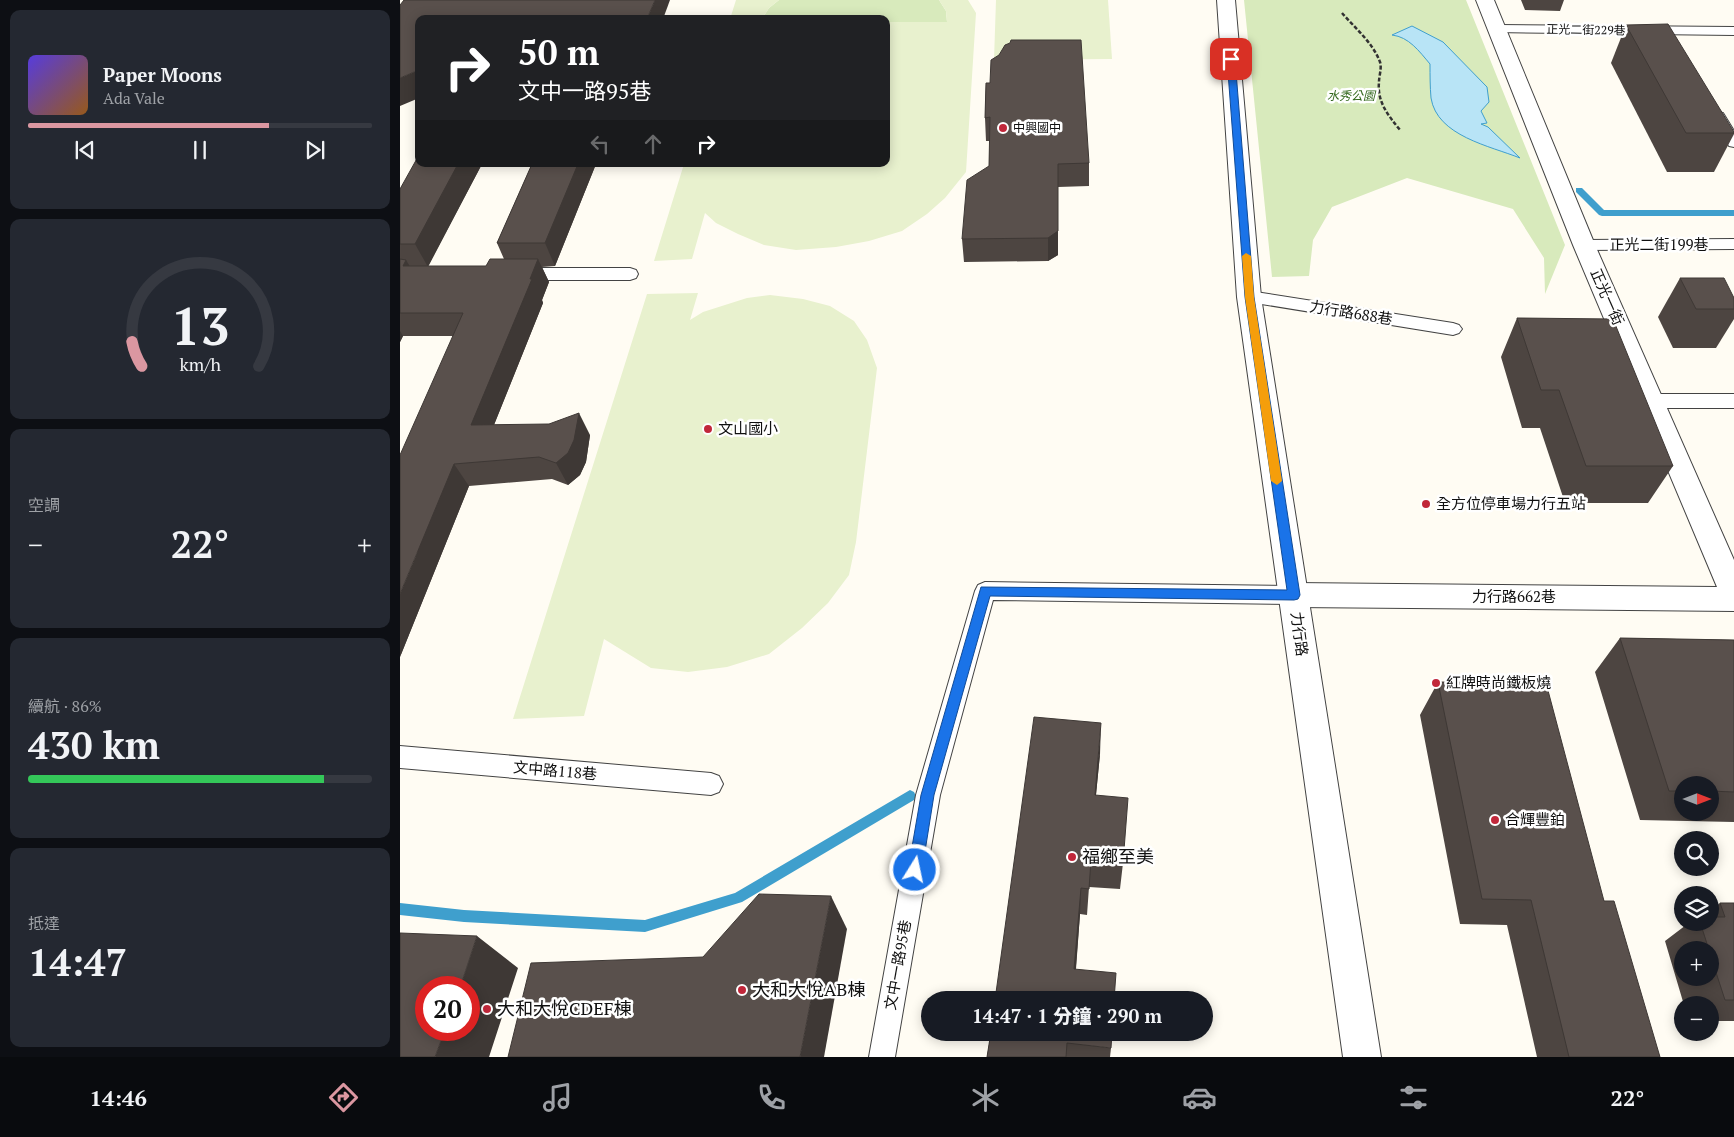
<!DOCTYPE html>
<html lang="zh-TW">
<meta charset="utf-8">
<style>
body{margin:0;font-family:"PT Serif","Noto Sans TC",serif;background:#242831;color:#f1f3f6;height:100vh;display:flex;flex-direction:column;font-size:19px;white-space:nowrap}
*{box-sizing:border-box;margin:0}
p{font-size:16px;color:#9ea1a6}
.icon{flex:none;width:28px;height:28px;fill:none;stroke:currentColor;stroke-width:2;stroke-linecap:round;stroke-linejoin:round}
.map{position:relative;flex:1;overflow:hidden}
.drawer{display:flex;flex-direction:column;gap:10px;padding:10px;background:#0d0f14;width:400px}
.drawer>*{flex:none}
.guide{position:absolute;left:15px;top:15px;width:475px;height:152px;border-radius:10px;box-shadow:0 2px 12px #0003;background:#202124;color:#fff;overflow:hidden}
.needle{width:32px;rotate:90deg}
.fabs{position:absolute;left:1274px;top:776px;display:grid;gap:10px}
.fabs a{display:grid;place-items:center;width:45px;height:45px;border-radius:50%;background:#171b24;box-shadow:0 2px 12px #0003;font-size:25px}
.speed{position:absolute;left:15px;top:976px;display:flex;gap:10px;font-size:25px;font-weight:700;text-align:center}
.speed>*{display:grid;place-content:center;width:65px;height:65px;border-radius:50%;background:#171b24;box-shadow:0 2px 12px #0003;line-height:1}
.speed .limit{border:8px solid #d22;background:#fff;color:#111}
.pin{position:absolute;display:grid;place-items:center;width:42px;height:42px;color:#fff;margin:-21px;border-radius:10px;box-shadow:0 2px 8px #0006}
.me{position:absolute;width:55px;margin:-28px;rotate:10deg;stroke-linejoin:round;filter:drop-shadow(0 0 4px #0008)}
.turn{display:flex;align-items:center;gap:18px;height:105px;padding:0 20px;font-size:22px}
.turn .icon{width:65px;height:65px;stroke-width:2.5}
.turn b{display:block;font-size:35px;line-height:42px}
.lanes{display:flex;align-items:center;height:48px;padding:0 20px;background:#0003;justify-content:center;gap:25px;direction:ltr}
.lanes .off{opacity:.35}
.big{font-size:38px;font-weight:800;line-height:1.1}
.drawer .tile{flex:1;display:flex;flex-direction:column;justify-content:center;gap:8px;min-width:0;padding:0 18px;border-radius:10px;background:#242831}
.drawer .dial{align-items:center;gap:0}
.dial svg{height:130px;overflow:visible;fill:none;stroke:#363941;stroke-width:7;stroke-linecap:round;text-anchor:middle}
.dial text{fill:#f1f3f6;stroke:none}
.song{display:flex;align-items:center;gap:15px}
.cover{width:60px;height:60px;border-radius:8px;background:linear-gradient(135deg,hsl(250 70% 55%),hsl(30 70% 35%))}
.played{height:5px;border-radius:2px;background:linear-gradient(90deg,#db97a1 70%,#363941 70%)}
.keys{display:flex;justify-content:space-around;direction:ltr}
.heat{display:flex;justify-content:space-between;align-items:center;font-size:28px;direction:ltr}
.charge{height:8px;border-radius:4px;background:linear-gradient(90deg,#34c759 86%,#363941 0)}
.trip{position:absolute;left:521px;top:991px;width:292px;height:50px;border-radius:25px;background:#171b24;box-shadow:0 2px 12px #0003;font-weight:800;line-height:50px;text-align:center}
.tab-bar{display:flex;height:80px;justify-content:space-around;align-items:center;background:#090b0e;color:#9ea1a6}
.tab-bar .icon{width:35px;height:35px}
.tab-bar .active{color:#db97a1}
.tab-bar b{font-size:22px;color:#f1f3f6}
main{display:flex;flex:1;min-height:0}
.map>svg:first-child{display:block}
.green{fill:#d8eabc}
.pitch{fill:#e8f1ce}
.water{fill:#b8e4f6;stroke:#3f9fcd}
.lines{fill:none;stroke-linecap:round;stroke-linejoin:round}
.stream{fill:#3f9fcd;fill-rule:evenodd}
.service-casing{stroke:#434343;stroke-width:2}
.minor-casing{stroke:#434343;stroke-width:2}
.tertiary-casing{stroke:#434343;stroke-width:2}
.path{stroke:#323232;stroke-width:2.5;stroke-dasharray:4 2;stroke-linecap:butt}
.service{fill:#fff;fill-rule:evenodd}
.minor{fill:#fff;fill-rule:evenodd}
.tertiary{fill:#fff;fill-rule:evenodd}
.wall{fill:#4d4541;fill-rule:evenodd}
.shaded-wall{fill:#3e3835}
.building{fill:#59504c;stroke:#3e3835}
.route{fill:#1a73e8;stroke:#114b97}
.slow{fill:#f59e0b}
.poi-dot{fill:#c1273a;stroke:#fff;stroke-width:2}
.labels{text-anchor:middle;stroke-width:5;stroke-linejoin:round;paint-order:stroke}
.far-street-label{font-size:12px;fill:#101010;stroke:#fff}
.far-park-label{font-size:12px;font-style:italic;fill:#34691f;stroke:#fff}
.far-poi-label{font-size:12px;fill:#101010;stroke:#fff;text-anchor:start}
.street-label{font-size:15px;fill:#101010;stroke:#fff}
.poi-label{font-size:15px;fill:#101010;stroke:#fff;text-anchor:start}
.near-poi-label{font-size:18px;fill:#101010;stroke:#fff;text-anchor:start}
</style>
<main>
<section class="drawer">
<div class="tile">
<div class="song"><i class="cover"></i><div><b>Paper Moons</b><p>Ada Vale</p></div></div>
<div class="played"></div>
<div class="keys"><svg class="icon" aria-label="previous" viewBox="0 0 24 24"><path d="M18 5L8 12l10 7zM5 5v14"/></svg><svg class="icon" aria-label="pause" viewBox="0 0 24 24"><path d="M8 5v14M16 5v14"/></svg><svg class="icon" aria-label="next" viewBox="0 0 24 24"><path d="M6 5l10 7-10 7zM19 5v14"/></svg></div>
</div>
<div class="tile dial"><svg viewBox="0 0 100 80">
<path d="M14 69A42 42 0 1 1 86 69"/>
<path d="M14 69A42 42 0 0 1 8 54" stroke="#db97a1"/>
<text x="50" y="56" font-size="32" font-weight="700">13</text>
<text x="50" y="72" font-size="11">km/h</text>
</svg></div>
<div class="tile"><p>空調</p>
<div class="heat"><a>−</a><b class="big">22°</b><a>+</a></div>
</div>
<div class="tile"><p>續航 · 86%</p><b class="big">430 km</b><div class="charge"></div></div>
<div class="tile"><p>抵達</p><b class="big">14:47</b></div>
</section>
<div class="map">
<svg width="1334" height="1057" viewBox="0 0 1334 1057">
<rect width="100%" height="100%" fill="#fffcf3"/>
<g class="green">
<path d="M379,0h160l7,11 1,11h-61v-3h-124l7,-11z"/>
<path d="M844,0h222l99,245 -20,49 -1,-36 -31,-49 -106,-31 -75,29 -19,33 -4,36 -37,1z"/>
</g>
<g class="pitch">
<path d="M336,0h43l-10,8 -7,11h-32z"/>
<path d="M539,0h29l8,13 -10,159 -21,26 -18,16 -25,17 -33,10 -33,6 -40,3 -32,-5 -26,-11 -22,-11 -11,-10 -13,46 -38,2 30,-97h202v-142h61l-1,-11z"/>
<path d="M596,0h112l4,59 -118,1z"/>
<path d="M298,293l-8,27 13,-8 44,-14 23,-3 33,4 27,7 24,15 13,19 10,28 -21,174 -7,33 -21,28 -26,25 -33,26 -42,13 -39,5 -37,-4 -47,-29 -20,77 -71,3 134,-425z"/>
</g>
<path class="water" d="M1012,26l31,16 44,45 2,15 -8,9 6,12 -6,1 7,3 32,31c-30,-12 -83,-22 -89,-60 -1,-11 -1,-23 -1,-34 -11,-13 -21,-27 -38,-29z"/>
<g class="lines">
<g class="stream">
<path d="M1176,188h6l22,22h130v6h-132l-3,-1 -23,-23z"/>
<path d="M510,790l4,2 2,4 -2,4 -172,102 -97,30 -181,-10 -64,-7v-12l64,7 181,10 90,-27z"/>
</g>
<g class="service-casing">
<g id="service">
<path d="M1099,25l235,2v8l-240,-3 -2,-3 2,-3z"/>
<path d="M1318,112l5,1 11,18v16l-5,-1 -18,-30 2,-3z"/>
<path d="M1334,239v10l-150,1 -6,-1 -2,-4 2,-4 6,-1z"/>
<path d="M119,268h111l6,2 2,4 -2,4 -6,2h-111l-6,-2 -2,-4 2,-4z"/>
<path d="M849,291l204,32 6,2 3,4 -3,4 -6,2 -210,-34 -2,-4 2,-4z"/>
<path d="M1252,394h82v14h-82l-6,-2 -3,-5 3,-5z"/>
<path d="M585,582l309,4 7,3 3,6 -3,6 -7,3 -301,-4 -53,195 -45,262h-26l47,-262 59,-204 3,-6z"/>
<path d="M0,746l311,27 8,3 4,8 -4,8 -8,3 -311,-27z"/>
</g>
</g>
<g class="minor-casing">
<path id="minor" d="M1076,0h18l101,245 139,315v51l-440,-4 -10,-4 -4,-8 4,-8 10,-4 423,4 -144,-342z"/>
</g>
<g class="tertiary-casing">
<path id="tertiary" d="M817,0h18l26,297 120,760h-38l-106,-760z"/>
</g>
<path class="path" d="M942,13c13,15 31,30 38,49 2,6 -1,14 -1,20 -2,20 9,33 21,48"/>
<use href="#service" class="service"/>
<use href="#minor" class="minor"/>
<use href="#tertiary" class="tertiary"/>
</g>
<g class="wall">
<path d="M1121,0h43l-4,11 -35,-1z"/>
<path d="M1226,25l108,107v2l-20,38h-47l-56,-109z"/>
<path d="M586,83l103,80v23l-31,1v68l-10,6 -84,1 -2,-23 27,-73 1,-25h-4l-1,-23z"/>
<path d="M19,164h63l-54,102h58l18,-7 -7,-16 35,-79h64l-41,102 -13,1 7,15 -7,18 1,3 -49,122 96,10 -4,27 -6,13 -12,10 -16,-6 -83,7 -69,171 53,-321h-50l-3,6v-153z"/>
<path d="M1280,278l54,20v21l-18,29h-43l-15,-31z"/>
<path d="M1117,318l156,148 -25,37h-83l-25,-75h-18l-21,-71z"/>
<path d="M1220,638l114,2v182l-94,-2 -45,-148zM1282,785h28v27h-28z"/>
<path d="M1038,682l166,219 56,156h-123l-30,-132 -47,-1 -40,-209z"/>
<path d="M700,754l-4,41 27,68 -3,26 -31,-2 -2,28 -7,-1 -4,55 -81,31z"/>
<path d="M1320,903h14v118h-24v-16h-26l-19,-64 25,-19h20v-11zM1282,950h28v28h-28z"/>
<path d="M591,1032l120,16 -1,9h-123z"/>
</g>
<g class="shaded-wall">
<path d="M255,0h15l-7,19h-16z"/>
<path d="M19,70v28l-19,8v-28z"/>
<path d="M58,164h24l-54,103 -13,-23z"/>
<path d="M178,164h18l-41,102 -10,-23z"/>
<path d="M658,164v91l-10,6v-23z"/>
<path d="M138,259l11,23 -7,18 1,3 -58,144 -14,-22z"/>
<path d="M6,260l14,23 -17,-17z"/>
<path d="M0,331l3,5 -3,6z"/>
<path d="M179,413l11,22 -4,27 -6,13 -12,10 -12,-22z"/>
<path d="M54,464l15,22 -69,171v-63z"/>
<path d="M701,723l-1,31 -7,70 2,-29z"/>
<path d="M681,888l-1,26 -6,77v-22z"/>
<path d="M431,896l16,33 -23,128h-24z"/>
<path d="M77,936l41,32 -29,89h-54l10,-27h24v-42h-9z"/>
</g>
<g class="building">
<path d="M4,0h251l-8,19h-228v51l-19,8v-73z"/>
<path d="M1268,24l66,108v1h-48l-60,-108z"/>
<path d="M611,40h70l8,123 -31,1v67l-10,7 -86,1 5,-59 22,-14 1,-49 -5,1 1,-35h4l1,-23 8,-5 6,-10 5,-2z"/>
<path d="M19,155v9h39l-43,80h-15v-55z"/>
<path d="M132,164h46l-33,79h-48z"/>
<path d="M0,259l6,1 -3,6h83l4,-7h48l-8,20h2l-61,146 78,-1 30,-11 -5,27 -6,13 -12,10 -17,-6 -85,7 -54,130v-139l63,-142h-63z"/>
<path d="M1280,278h44l10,20v11h-38z"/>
<path d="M1117,318l96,1 60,147h-87l-27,-76h-18z"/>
<path d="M1220,638l114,2v152l-24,-1v-6h-28v6h-13z"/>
<path d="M1038,682l108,1 58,218h10l46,156h-91l-38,-157 -49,-1z"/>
<path d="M634,717l67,6 -6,72 33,3 -5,65 -32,-3 -2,29 -8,-1 -7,81 42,4 -2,27h-119z"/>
<path d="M359,894l72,2 -31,161h-292l23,-94 172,-6z"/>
<path d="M1320,903h14v97h-9l-15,-46v-4h-1l-9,-28h10v-5h15z"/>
<path d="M0,933l77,3 -17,52h-34v42h19l-10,27h-35z"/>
<path d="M591,1032h121l-1,16 -44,-5 -1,14h-79z"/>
</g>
<path class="route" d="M831,56l4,3 19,238 46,298 -2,4 -4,1 -304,-4 -56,199 -12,75 -2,5 -5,2 -5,-2 -2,-5 13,-75 60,-208 306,3 -42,-293 -18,-238z"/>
<path class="slow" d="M846,253l5,3 3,41 28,184 -5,4 -6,-4 -26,-184 -3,-41z"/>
<g class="poi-dot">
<circle cx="603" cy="128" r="5"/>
<circle cx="308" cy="429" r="5"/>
<circle cx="1026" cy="504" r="5"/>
<circle cx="1036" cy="683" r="5"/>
<circle cx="1095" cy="820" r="5"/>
<circle cx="672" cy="857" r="5"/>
<circle cx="342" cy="990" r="5"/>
<circle cx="87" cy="1009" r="5"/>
</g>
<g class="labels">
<g class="far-street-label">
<text transform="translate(1186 30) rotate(1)" y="4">正光二街229巷</text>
</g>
<g class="far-park-label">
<text x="951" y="100">水秀公園</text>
</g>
<g class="far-poi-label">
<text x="613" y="132">中興國中</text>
</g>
<g class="street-label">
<text x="1259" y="250">正光二街199巷</text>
<text transform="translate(1207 297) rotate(66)" y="5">正光一街</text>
<text transform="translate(951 313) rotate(9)" y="5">力行路688巷</text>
<text x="1114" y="602">力行路662巷</text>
<text transform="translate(899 634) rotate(82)" y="5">力行路</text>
<text transform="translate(155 771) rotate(5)" y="5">文中路118巷</text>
<text transform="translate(498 965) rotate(-80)" y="5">文中一路95巷</text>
</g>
<g class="poi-label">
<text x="318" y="434">文山國小</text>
<text x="1036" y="509">全方位停車場力行五站</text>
<text x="1046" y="688">紅牌時尚鐵板燒</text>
<text x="1105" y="825">合輝豐鉑</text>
</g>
<g class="near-poi-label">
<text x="682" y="863">福鄉至美</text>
<text x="352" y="996">大和大悅AB棟</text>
<text x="97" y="1015">大和大悅CDEF棟</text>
</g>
</g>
</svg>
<div class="fabs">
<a><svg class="needle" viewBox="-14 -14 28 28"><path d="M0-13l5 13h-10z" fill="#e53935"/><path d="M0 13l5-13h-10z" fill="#9ea1a6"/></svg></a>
<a><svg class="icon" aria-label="search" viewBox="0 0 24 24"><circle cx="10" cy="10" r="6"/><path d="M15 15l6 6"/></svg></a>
<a><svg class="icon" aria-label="layers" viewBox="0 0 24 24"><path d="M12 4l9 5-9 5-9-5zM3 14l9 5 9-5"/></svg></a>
<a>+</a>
<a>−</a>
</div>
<div class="speed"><div class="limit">20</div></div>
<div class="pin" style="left:831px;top:59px;background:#d93025"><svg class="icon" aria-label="arrive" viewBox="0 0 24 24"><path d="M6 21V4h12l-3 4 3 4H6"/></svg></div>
<svg class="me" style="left:515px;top:870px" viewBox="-20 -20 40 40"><circle r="17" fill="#1a73e8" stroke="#fff" stroke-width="3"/><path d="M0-11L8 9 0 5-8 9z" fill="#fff"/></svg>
<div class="trip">14:47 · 1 分鐘 · 290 m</div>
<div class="guide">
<div class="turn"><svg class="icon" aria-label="right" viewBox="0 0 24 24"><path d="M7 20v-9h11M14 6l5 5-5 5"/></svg><div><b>50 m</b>文中一路95巷</div></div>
<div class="lanes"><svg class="icon off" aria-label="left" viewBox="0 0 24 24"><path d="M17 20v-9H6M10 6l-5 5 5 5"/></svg><svg class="icon off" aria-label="ahead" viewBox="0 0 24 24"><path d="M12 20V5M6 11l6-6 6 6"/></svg><svg class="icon" aria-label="right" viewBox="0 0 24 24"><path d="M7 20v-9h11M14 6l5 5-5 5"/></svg></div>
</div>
</div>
</main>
<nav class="tab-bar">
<b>14:46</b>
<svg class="icon active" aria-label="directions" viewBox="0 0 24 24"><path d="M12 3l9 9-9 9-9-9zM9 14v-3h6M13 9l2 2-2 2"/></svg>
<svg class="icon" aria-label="music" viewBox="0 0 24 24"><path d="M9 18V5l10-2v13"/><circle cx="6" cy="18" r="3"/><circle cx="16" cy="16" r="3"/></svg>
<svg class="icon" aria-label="phone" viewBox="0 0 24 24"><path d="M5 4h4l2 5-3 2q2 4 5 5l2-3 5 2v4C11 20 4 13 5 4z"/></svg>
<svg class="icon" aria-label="climate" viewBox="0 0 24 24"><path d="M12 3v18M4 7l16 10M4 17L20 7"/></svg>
<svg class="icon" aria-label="car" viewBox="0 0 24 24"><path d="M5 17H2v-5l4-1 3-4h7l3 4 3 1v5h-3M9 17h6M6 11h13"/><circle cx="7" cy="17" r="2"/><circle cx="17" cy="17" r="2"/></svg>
<svg class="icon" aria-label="filters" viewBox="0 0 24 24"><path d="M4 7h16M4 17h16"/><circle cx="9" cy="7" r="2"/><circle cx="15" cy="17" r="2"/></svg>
<b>22°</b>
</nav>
